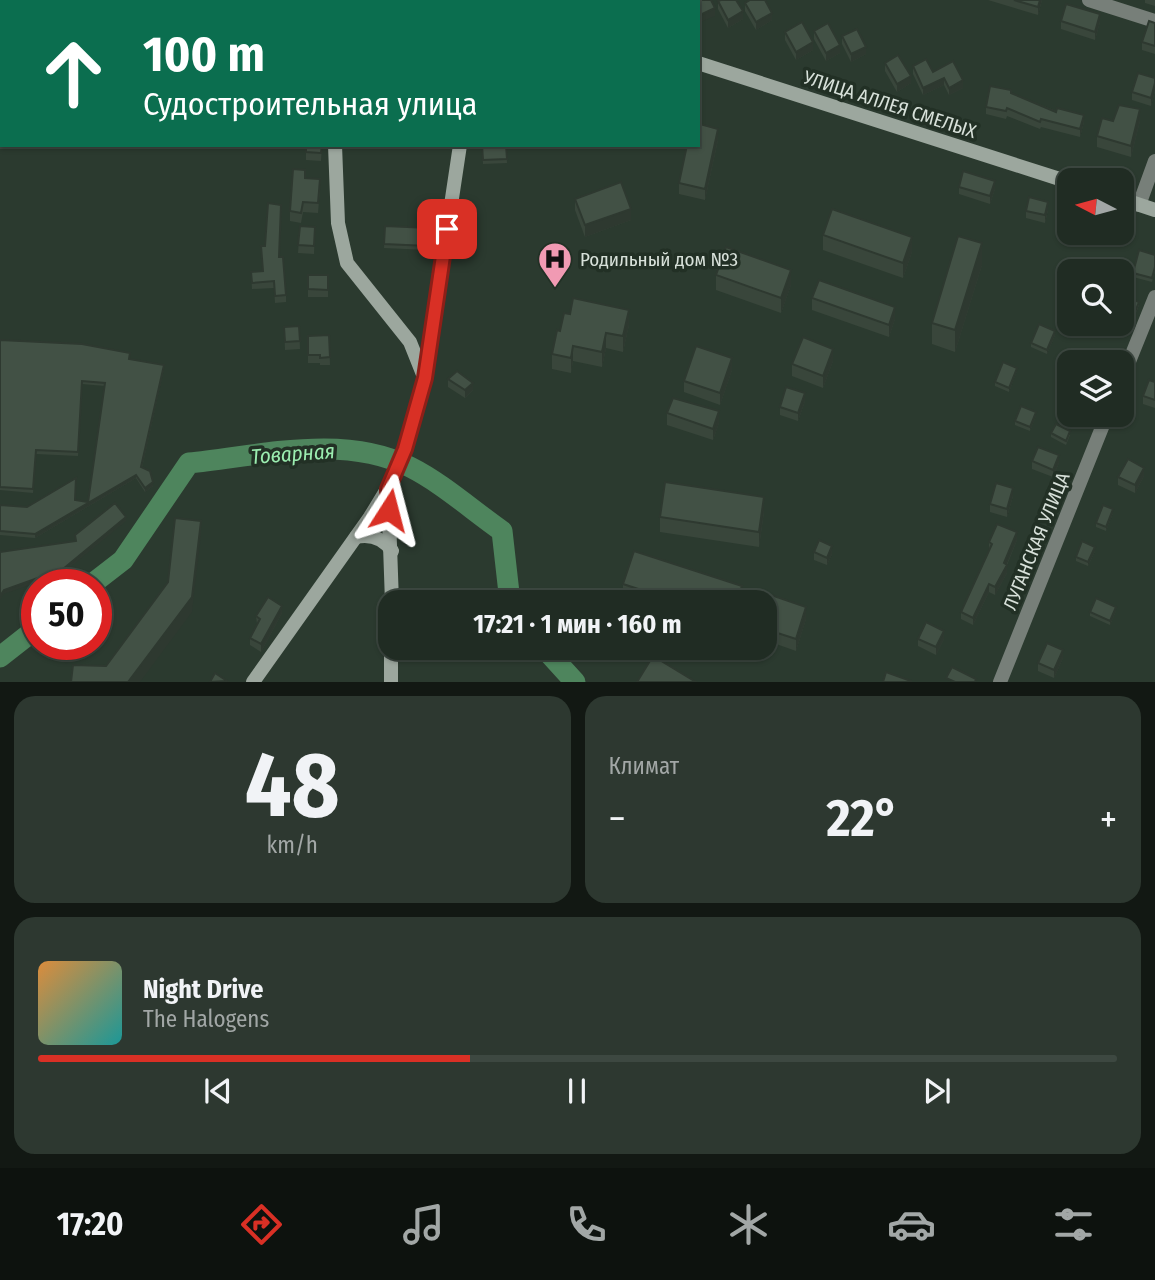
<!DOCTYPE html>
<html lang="ru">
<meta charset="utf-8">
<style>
body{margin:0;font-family:"Fira Sans Condensed",sans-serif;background:#2d3830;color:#f1f3f6;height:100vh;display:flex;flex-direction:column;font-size:26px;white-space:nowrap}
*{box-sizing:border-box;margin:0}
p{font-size:23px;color:#a2a7a6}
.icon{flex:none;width:38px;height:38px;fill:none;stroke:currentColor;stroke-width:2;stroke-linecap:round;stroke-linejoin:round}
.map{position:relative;height:682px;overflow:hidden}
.sheet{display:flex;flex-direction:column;gap:14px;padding:14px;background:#121813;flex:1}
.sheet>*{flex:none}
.banner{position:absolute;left:0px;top:0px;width:700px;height:147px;box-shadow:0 2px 5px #0004,0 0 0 2px #3d4841;background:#0b6e4f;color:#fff;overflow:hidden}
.needle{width:46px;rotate:276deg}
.tools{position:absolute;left:1057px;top:168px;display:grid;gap:14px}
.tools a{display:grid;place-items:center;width:77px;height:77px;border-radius:14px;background:#202c23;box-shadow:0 2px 5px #0004,0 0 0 2px #3d4841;font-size:35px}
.speed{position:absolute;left:21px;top:569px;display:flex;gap:14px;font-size:35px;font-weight:700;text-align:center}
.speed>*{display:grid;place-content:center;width:91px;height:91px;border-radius:50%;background:#202c23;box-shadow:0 2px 5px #0004,0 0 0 2px #3d4841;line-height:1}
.speed .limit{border:10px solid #d22;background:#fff;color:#111}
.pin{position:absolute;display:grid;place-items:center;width:60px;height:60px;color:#fff;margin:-30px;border-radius:14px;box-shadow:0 4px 10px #0006}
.me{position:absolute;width:77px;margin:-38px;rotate:9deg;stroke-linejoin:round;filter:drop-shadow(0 0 5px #0008)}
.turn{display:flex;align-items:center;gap:24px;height:147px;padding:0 28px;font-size:32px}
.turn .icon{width:91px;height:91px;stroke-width:2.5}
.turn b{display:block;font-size:49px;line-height:60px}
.big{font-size:52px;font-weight:700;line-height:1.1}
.sheet .tile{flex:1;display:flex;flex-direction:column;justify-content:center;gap:10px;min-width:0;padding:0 24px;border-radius:21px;background:#2d3830}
.sheet .dial{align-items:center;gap:0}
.dial b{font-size:91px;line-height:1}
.song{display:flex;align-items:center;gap:21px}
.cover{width:84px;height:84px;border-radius:10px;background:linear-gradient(135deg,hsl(30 70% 55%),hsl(180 70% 35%))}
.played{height:7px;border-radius:4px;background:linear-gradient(90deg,#d93025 40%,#3d4841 40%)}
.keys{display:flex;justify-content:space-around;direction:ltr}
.heat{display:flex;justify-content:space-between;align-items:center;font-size:38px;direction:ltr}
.sheet .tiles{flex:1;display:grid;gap:14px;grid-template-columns:1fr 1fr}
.tile:last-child{grid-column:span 2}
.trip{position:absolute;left:378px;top:590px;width:399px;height:70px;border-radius:21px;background:#202c23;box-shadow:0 2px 5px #0004,0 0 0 2px #3d4841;font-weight:700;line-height:70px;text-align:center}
.menu{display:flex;height:112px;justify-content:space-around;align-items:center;background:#0d120e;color:#a2a7a6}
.menu .icon{width:49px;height:49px}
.menu .current{color:#d93025}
.menu b{font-size:32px;color:#f1f3f6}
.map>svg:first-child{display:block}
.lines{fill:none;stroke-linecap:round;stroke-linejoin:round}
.river{stroke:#4e855d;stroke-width:21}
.minor{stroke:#777f79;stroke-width:14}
.secondary{stroke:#9ca79e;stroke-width:14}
.wall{fill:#39463b}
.shaded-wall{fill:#2e3930}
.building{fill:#425145;stroke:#2e3930;stroke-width:2}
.route-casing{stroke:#8d1f18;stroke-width:18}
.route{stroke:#d93025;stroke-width:12}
.labels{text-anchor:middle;stroke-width:7;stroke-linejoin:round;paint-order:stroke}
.street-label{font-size:19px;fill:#d8e1da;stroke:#223025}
.poi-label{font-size:19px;fill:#d8e1da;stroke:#223025;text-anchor:start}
.water-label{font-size:21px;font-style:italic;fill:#9bedb0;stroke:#223025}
</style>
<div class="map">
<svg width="1155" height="682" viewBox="0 0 1155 682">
<rect width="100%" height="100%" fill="#2b3a2f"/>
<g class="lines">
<g class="river">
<path d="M92,584l31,-24 66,-97c70,-7 155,-30 221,4 32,16 62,43 92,64l8,71"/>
<path d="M544,648l31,34"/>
<path d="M0,657l37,-29"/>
</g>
<g class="minor">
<path d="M1089,0l66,21"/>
<path d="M1139,205l16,-44"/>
<path d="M1122,379l33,-82"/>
<path d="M1000,682l107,-267"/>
</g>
<g class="secondary">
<path d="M346,0l21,2"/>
<path d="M333,2v-2"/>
<path d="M489,2v-2"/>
<path d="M698,63l371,119"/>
<path d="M335,145l3,78 9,40 63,79 14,35"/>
<path d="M1122,199l33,11"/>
<path d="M388,489l4,113"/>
<path d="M356,537c15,-3 28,2 36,14"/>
<path d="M253,682l117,-165 22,-36 13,-32 20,-71 35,-233"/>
<path d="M391,682v-34"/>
</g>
</g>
<g class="wall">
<path d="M0,0h26v2h-24v26h-2z"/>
<path d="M988,0h54l-4,15z"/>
<path d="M1145,0h10v6l-10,-3z"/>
<path d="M718,1l25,18 -15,9 -10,-19z"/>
<path d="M745,3l27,17 -16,10 -11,-19z"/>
<path d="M1061,21l39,1 -5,18 -34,-11z"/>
<path d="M1155,23v31l-13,-4v-8z"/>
<path d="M814,31l26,22 -14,8 -12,-22z"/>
<path d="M785,32l28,18 -17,10 -11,-20z"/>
<path d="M842,36l24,18 -15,8 -9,-18z"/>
<path d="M885,63l26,20 -14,9 -12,-21z"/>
<path d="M913,66l20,6 30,16 -14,7 -5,-10 -21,10 -10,-21z"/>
<path d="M1155,78v13l-4,15 -19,-6v-8z"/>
<path d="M1011,93l73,29 -4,15 -39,-10 -1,2 -33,-13 -1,3 -20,-5v-7z"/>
<path d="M1113,121h27l-9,36 -34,-10v-11z"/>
<path d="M718,140l-13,60 -26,-6v-11l19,-38z"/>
<path d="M322,145l-1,16 -15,-1v-8z"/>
<path d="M352,145h22v2z"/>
<path d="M482,145h24l1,18 -24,1z"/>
<path d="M305,178l15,11 -2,24 -15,-1 -2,11 -11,-2v-10z"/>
<path d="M959,187l36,2 -5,15 -31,-10z"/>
<path d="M575,199l56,21 -46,17 -10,-27z"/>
<path d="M1048,210l-3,13 -19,-5v-7z"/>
<path d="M300,226l15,1 -1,27 -16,-1z"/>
<path d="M385,226l44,2 -1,22 -44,-2z"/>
<path d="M823,235l89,17 -9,26 -80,-28z"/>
<path d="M1155,255v16l-3,11 -19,-5v-4z"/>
<path d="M279,257l7,38v7l-11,1 -1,-15 -22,1 -1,-17 12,-1z"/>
<path d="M982,265l-27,87 -23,-8v-21z"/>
<rect x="308" y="275" width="20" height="22"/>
<path d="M716,275l75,10 -10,28 -65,-23z"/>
<path d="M1122,295l17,10 -6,16 -11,-4z"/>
<path d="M812,298l83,21 -6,18 -77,-27z"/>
<path d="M629,325l-6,27 -17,-4 -4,19 -29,-6 -2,12 -19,-4v-15l8,-23z"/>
<path d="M299,326l1,23 -15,1 -1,-23z"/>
<path d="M329,335l1,30h-10v-2h-12v-27z"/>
<path d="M1055,335l-8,19 -16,-7v-4z"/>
<path d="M0,340l130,19 34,10 -22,99 11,18 -8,6 -9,-14 -101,60 -35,-3v-30l27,2 48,-7 13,2 17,-116 -23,-2 -4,72 -42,-2 -3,39 -33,-3z"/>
<path d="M833,361l-10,27 -31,-12v-12z"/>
<path d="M732,370l-12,35 -36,-13v-11z"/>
<path d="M1017,371l-8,21 -14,-6v-4z"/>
<path d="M448,379l25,11 -8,8 -17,-11z"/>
<path d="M1155,382v26l-12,-4v-8z"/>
<path d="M805,401l-7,20 -18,-6v-8z"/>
<path d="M667,413l52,10 -6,17 -46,-15z"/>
<path d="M1036,416l-6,15 -15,-6v-4z"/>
<path d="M1051,433l19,2 -4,10 -15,-8z"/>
<path d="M1032,461l27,2 -6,14 -21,-8z"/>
<path d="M1144,476l-9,17 -17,-8v-8z"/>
<path d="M1013,496l-6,21 -17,-5v-8z"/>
<path d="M764,512l-5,35 -99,-15v-15z"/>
<path d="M1113,513l-7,18 -10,-4v-4z"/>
<path d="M1017,540l-10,25v8l-12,22 -6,-3 -16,33 -12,-6v-7l28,-62v-8z"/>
<path d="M1095,551l-7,15 -12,-5v-4z"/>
<path d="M814,552l18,2 -5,11 -13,-5z"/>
<path d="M623,584l119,17 -1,1h-110l-8,-3z"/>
<path d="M765,602l41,17 -10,32 -31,-11z"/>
<path d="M1116,611l-6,14 -20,-9v-4z"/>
<path d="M282,613l-21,39 -11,-7v-7l7,-14 -1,-8z"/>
<path d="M918,639h26l-8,16 -18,-9z"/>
<path d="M1063,658l-9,20 -16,-7v-8z"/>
</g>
<g class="shaded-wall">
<path d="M1040,0h2l-4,15v-8z"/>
<path d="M715,8v8l-17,7v-7z"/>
<path d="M743,11v8l-15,9v-8z"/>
<path d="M772,13v7l-16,10v-8z"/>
<path d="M1100,14v8l-5,18v-8z"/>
<path d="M813,42v8l-17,10v-8z"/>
<path d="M840,45v8l-14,8v-8z"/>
<path d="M866,47v7l-15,8v-8z"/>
<path d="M911,76v7l-14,9v-8z"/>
<path d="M944,78v7l-21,10v-7z"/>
<path d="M963,80v8l-14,7v-7z"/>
<path d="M1155,83v8l-4,15v-8z"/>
<path d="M1140,109v12l-9,36v-11z"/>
<path d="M1084,115v7l-4,15v-8z"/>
<path d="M718,129v11l-13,60v-11z"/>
<path d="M995,181v8l-5,15v-8z"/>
<path d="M1048,202v8l-3,13v-8z"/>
<path d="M631,209v11l-46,17v-12z"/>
<path d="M912,237v15l-9,26v-15z"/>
<path d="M982,243v22l-27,87v-22z"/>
<path d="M791,270v15l-10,28v-15z"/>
<path d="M895,307v12l-6,18v-12z"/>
<path d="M629,310v15l-6,27v-16z"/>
<path d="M1055,331v4l-8,19v-4z"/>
<path d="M606,333v15l-4,19v-15z"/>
<path d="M573,346v15l-2,12v-15z"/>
<path d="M833,349v12l-10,27v-12z"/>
<path d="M732,358v12l-12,35v-12z"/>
<path d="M164,365v4l-23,102v-4z"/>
<path d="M1017,368v3l-8,21v-4z"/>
<path d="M473,383v7l-8,8v-8z"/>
<path d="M805,393v8l-7,20v-8z"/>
<path d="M719,411v12l-6,17v-11z"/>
<path d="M1036,412v4l-6,15v-4z"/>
<path d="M1059,455v8l-6,14v-7z"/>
<path d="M1144,468v8l-9,17v-8z"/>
<path d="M136,475v3l-101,60v-4z"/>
<path d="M153,482v4l-8,6v-4z"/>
<path d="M1013,488v8l-6,21v-8z"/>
<path d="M764,497v15l-5,35v-15z"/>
<path d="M1113,509v4l-7,18v-4z"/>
<path d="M126,517v4l-63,52 -59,21 -4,6v-4l4,-6z"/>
<path d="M201,521v15l-9,76 -52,70h-12z"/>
<path d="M1017,532v8l-13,31 3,-6v8l-12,22v-8z"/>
<path d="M832,546v8l-5,11v-7z"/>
<path d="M1095,547v4l-7,15v-4z"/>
<path d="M989,584v8l-16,33v-7z"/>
<path d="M742,586v15l-1,1h-5z"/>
<path d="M282,606v7l-21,39v-8z"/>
<path d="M806,607v12l-10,32v-12z"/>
<path d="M1116,607v4l-6,14v-4z"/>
<path d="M944,631v8l-8,16v-8z"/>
<path d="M1063,650v8l-9,20v-8z"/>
</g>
<g class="building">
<path d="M0,0h25l-1,2h-22v11h-2z"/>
<path d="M47,0h33l15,2h-48z"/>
<path d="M690,0h21l4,8 -17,8v-14h-8z"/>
<path d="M721,0h15l7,11 -15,9 -10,-19z"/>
<path d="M750,0h15l7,13 -16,9 -11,-19z"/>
<path d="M1014,0h26l-2,7z"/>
<path d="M1066,4l34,10 -5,18 -34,-11z"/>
<path d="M1149,21l6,2v23l-13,-4z"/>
<path d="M802,22l11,20 -17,10 -11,-20z"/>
<path d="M828,23l12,22 -14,8 -12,-22z"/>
<path d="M857,29l9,18 -15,7 -9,-18z"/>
<path d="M898,55l13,21 -14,8 -12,-21z"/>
<path d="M926,59l7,13 20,-11 10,19 -14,8 -5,-10 -21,10 -10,-22z"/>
<path d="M1138,73l17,5v5l-4,15 -19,-6z"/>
<path d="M990,86l21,4v3l45,19 1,-4 27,7 -4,14 -39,-10 -1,3 -33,-14 -1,3 -20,-4z"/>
<path d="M1119,105l21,4 -9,37 -34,-10 5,-18 11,3z"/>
<path d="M700,124l18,5 -13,60 -26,-6 8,-38h11v-14z"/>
<path d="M306,145h16l-1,8 -15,-1z"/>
<path d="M482,145h24l1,14 -24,1z"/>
<path d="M293,169l12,1v8l15,1 -2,24 -15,-1 -2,11 -11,-2z"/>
<path d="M963,171l32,10 -5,15 -31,-9z"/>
<path d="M621,182l10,27 -46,16 -10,-26z"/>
<path d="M1029,197l19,5 -3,13 -19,-4z"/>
<path d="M268,203l13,2 -2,52h4l3,38 -11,1 -1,-15 -22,2 -1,-11 12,-1 -2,-25h4z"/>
<path d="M832,209l80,28 -9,26 -80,-28z"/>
<path d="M300,226l15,1 -1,19 -16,-1z"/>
<path d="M385,226l44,2 -1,18 -44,-2z"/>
<path d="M958,236l24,7 -27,87 -23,-7z"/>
<path d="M726,247l65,23 -10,28 -65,-23z"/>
<path d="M1139,250l16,5v12l-3,11 -19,-5z"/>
<path d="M308,275h20v15l-20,-1z"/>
<path d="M819,280l76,27 -6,18 -77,-27z"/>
<path d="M1122,295l17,7 -6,15 -11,-4z"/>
<path d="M573,298l56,12 -6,26 -17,-3 -4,19 -29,-6 -2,12 -19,-4 5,-24 3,1 4,-18 6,1z"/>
<path d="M1039,324l16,7 -8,19 -16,-7z"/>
<path d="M299,326l1,15 -15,1 -1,-15z"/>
<path d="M329,335l1,22 -10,1v-3h-12v-19z"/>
<path d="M803,337l30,12 -10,27 -31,-12z"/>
<path d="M0,340l82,4 48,9 -1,6 35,6 -23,102 9,4 3,11 -8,6 -9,-13 -101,59 -35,-3v-26l27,2 49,-29 -1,22 13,2 17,-119 -23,-2 -4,71 -42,-2 -3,39 -33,-2z"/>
<path d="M696,346l36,12 -12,35 -36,-12z"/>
<path d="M1003,362l14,6 -8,20 -14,-6z"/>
<path d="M457,371l16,12 -8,7 -17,-11z"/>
<path d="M1149,380l6,2v18l-12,-4z"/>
<path d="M786,387l19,6 -7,20 -18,-6z"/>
<path d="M673,398l46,13 -6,18 -46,-16z"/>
<path d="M1021,406l15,6 -6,15 -15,-6z"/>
<path d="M1056,424l14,7 -4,10 -15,-8z"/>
<path d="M1038,447l21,8 -6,15 -21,-9z"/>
<path d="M1128,459l16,9 -9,17 -17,-8z"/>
<path d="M665,482l99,15 -5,35 -99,-15z"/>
<path d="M996,483l17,5 -6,21 -17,-5z"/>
<path d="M115,503l11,14 -63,52 -59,21 -4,6v-44l76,-11 -1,-6z"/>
<path d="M1103,505l10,4 -7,18 -10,-4z"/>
<path d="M175,518l26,3 -9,76 -64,85h-57l2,-17 33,1 62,-84z"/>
<path d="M997,524l20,8 -13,31 3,2 -12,22 -6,-3 -16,34 -12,-6 31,-68 -3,-2z"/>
<path d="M819,540l13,6 -5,12 -13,-6z"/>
<path d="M1082,541l13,6 -7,15 -12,-5z"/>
<path d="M634,551l108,35 -6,16h-58l-55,-18z"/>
<path d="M762,592l44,15 -10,32 -31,-10v-27h-6z"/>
<path d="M268,597l14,9 -21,38 -11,-6 10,-19 -4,-3z"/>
<path d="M1096,598l20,9 -6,14 -20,-9z"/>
<path d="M926,622l18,9 -8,16 -18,-8z"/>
<path d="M1047,643l16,7 -9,20 -16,-7z"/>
<path d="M653,656l43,26h-59z"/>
<path d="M952,667l24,12 -1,3h-20l-9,-4z"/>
<path d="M886,672l25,9v1h-28z"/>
<path d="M215,673l12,8 -17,1z"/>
</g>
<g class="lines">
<g class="route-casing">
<path id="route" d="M389,510l-1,-21 17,-40 20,-71 22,-149"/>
</g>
<use href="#route" class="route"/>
</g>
<defs>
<g id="hospital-pin" transform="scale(1.75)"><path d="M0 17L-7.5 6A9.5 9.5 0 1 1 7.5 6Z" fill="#f19ab3" stroke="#223025"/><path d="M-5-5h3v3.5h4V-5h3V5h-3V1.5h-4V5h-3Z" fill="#111"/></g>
</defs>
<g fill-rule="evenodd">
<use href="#hospital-pin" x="555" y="259"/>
</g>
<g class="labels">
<g class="street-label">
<text transform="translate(890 104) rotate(18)" y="7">УЛИЦА АЛЛЕЯ СМЕЛЫХ</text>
<text transform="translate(1036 541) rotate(-68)" y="7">ЛУГАНСКАЯ УЛИЦА</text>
</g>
<g class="poi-label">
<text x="580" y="266">Родильный дом №3</text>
</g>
<g class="water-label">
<text transform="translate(293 454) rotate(-4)" y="7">Товарная</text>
</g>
</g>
</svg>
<div class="tools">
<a><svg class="needle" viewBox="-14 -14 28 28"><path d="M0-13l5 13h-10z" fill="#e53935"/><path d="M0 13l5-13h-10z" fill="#a2a7a6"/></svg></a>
<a><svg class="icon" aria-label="search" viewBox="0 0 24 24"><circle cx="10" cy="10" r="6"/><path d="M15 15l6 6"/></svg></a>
<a><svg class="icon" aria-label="layers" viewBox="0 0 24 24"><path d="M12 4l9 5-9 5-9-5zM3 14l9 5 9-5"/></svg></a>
</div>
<div class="speed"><div class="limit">50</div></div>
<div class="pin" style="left:447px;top:229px;background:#d93025"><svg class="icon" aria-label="arrive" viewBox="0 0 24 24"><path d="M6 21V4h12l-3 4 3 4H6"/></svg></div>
<svg class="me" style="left:389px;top:510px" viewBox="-20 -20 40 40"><path d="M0-17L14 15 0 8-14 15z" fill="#d93025" stroke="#fff" stroke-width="4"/></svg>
<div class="trip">17:21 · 1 мин · 160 m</div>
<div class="banner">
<div class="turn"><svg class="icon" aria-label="ahead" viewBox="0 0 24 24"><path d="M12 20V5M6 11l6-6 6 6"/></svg><div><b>100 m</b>Судостроительная улица</div></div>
</div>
</div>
<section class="sheet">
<div class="tiles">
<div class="tile dial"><b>48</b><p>km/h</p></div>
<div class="tile"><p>Климат</p>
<div class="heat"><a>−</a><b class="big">22°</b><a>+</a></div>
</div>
<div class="tile">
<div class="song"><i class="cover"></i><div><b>Night Drive</b><p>The Halogens</p></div></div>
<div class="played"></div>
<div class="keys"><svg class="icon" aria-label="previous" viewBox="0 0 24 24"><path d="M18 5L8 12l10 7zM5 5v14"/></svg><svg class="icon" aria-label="pause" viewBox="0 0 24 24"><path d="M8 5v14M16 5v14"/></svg><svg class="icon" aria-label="next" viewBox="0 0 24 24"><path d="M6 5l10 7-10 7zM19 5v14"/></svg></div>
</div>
</div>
</section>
<nav class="menu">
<b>17:20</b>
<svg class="icon current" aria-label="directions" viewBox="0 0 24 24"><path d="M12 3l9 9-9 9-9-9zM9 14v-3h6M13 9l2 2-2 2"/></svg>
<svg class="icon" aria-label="music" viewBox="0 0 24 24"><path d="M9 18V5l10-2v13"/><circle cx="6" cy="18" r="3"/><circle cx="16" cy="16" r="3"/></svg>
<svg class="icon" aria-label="phone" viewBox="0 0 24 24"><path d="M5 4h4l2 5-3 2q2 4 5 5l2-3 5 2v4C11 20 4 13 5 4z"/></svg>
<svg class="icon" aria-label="climate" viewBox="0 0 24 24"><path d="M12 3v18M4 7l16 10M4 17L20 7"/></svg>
<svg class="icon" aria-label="car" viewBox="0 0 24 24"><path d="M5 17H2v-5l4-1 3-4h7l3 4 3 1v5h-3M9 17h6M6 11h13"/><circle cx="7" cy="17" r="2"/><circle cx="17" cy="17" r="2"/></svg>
<svg class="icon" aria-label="filters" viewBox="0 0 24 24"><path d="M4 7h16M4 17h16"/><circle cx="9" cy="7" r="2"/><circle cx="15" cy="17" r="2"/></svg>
</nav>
